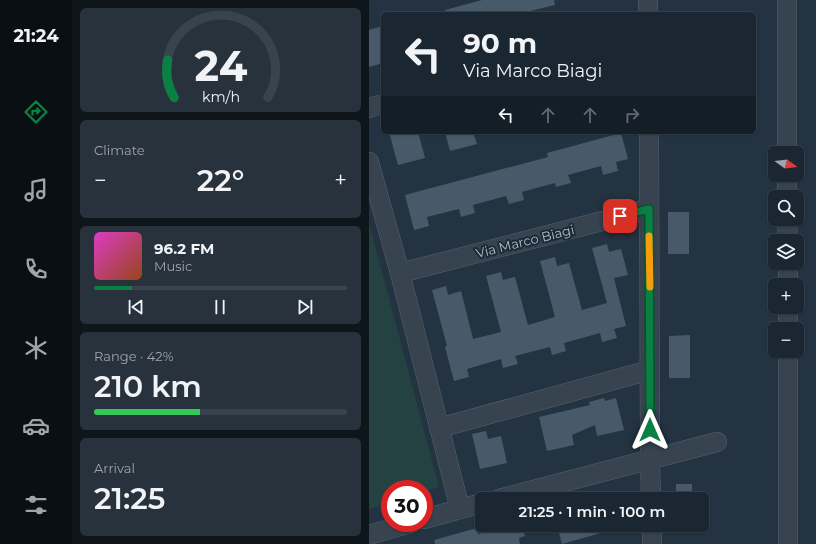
<!DOCTYPE html>
<meta charset="utf-8">
<style>
body{margin:0;font-family:Montserrat,sans-serif;background:#27323d;color:#f1f3f6;height:100vh;display:flex;flex-direction:column;font-size:15px;white-space:nowrap}
*{box-sizing:border-box;margin:0}
p{font-size:13px;color:#9fa5ab}
.icon{flex:none;width:22px;height:22px;fill:none;stroke:currentColor;stroke-width:2;stroke-linecap:round;stroke-linejoin:round}
.map{position:relative;flex:1;overflow:hidden}
.drawer{display:flex;flex-direction:column;gap:8px;padding:8px;background:#0e151b;width:297px}
.drawer>*{flex:none}
.banner{position:absolute;left:12px;top:12px;width:375px;height:122px;border-radius:6px;box-shadow:0 1px 3px #0004,0 0 0 1px #38434d;background:#1a2631;color:#f1f3f6;overflow:hidden}
.needle{width:26px;rotate:105deg}
.fabs{position:absolute;left:399px;top:146px;display:grid;gap:8px}
.fabs a{display:grid;place-items:center;width:36px;height:36px;border-radius:6px;background:#1a2631;box-shadow:0 1px 3px #0004,0 0 0 1px #38434d;font-size:20px}
.speed{position:absolute;left:12px;top:480px;display:flex;gap:8px;font-size:20px;font-weight:700;text-align:center}
.speed>*{display:grid;place-content:center;width:52px;height:52px;border-radius:50%;background:#1a2631;box-shadow:0 1px 3px #0004,0 0 0 1px #38434d;line-height:1}
.speed .limit{border:6px solid #d22;background:#fff;color:#111}
.pin{position:absolute;display:grid;place-items:center;width:34px;height:34px;color:#fff;margin:-17px;border-radius:8px;box-shadow:0 2px 6px #0006}
.me{position:absolute;width:44px;margin:-22px;rotate:0deg;stroke-linejoin:round;filter:drop-shadow(0 0 3px #0008)}
.turn{display:flex;align-items:center;gap:14px;height:84px;padding:0 16px;font-size:18px}
.turn .icon{width:52px;height:52px;stroke-width:2.5}
.turn b{display:block;font-size:28px;line-height:34px}
.lanes{display:flex;align-items:center;height:38px;padding:0 16px;background:#0003;justify-content:center;gap:20px;direction:ltr}
.lanes .off{opacity:.35}
.big{font-size:30px;font-weight:600;line-height:1.1}
.drawer .tile{flex:1;display:flex;flex-direction:column;justify-content:center;gap:6px;min-width:0;padding:0 14px;border-radius:6px;background:#27323d}
.drawer .dial{align-items:center;gap:0}
.dial svg{height:104px;overflow:visible;fill:none;stroke:#38434d;stroke-width:7;stroke-linecap:round;text-anchor:middle}
.dial text{fill:#f1f3f6;stroke:none}
.song{display:flex;align-items:center;gap:12px}
.cover{width:48px;height:48px;border-radius:6px;background:linear-gradient(135deg,hsl(310 70% 55%),hsl(20 70% 35%))}
.played{height:4px;border-radius:2px;background:linear-gradient(90deg,#0b8043 15%,#38434d 15%)}
.keys{display:flex;justify-content:space-around;direction:ltr}
.heat{display:flex;justify-content:space-between;align-items:center;font-size:22px;direction:ltr}
.charge{height:6px;border-radius:3px;background:linear-gradient(90deg,#34c759 42%,#38434d 0)}
.trip{position:absolute;left:106px;top:492px;width:234px;height:40px;border-radius:6px;background:#1a2631;box-shadow:0 1px 3px #0004,0 0 0 1px #38434d;font-weight:600;line-height:40px;text-align:center}
main{display:flex;flex:1;min-height:0}
.tabs{display:flex;flex-direction:column;width:72px;justify-content:space-around;align-items:center;background:#0a0f14;color:#9fa5ab}
.tabs .icon{width:28px;height:28px}
.tabs .on{color:#0b8043}
.tabs b{font-size:18px;color:#f1f3f6}
.map>svg:first-child{display:block}
.green{fill:#254242}
.building{fill:#485a6a}
.lines{fill:none;stroke-linecap:round;stroke-linejoin:round}
.minor-casing{stroke:#55626e;stroke-width:20}
.minor{stroke:#374450;stroke-width:19}
.route-casing{stroke:#07532c;stroke-width:10}
.route{stroke:#0b8043;stroke-width:7}
.slow{stroke:#f59e0b;stroke-width:7}
.labels{text-anchor:middle;stroke-width:4;stroke-linejoin:round;paint-order:stroke}
.street-label{font-size:13px;fill:#b3bfcb;stroke:#1c2936}
</style>
<main>
<nav class="tabs">
<b>21:24</b>
<svg class="icon on" aria-label="directions" viewBox="0 0 24 24"><path d="M12 3l9 9-9 9-9-9zM9 14v-3h6M13 9l2 2-2 2"/></svg>
<svg class="icon" aria-label="music" viewBox="0 0 24 24"><path d="M9 18V5l10-2v13"/><circle cx="6" cy="18" r="3"/><circle cx="16" cy="16" r="3"/></svg>
<svg class="icon" aria-label="phone" viewBox="0 0 24 24"><path d="M5 4h4l2 5-3 2q2 4 5 5l2-3 5 2v4C11 20 4 13 5 4z"/></svg>
<svg class="icon" aria-label="climate" viewBox="0 0 24 24"><path d="M12 3v18M4 7l16 10M4 17L20 7"/></svg>
<svg class="icon" aria-label="car" viewBox="0 0 24 24"><path d="M5 17H2v-5l4-1 3-4h7l3 4 3 1v5h-3M9 17h6M6 11h13"/><circle cx="7" cy="17" r="2"/><circle cx="17" cy="17" r="2"/></svg>
<svg class="icon" aria-label="filters" viewBox="0 0 24 24"><path d="M4 7h16M4 17h16"/><circle cx="9" cy="7" r="2"/><circle cx="15" cy="17" r="2"/></svg>
</nav>
<section class="drawer">
<div class="tile dial"><svg viewBox="0 0 100 80">
<path d="M14 69A42 42 0 1 1 86 69"/>
<path d="M14 69A42 42 0 0 1 9 40" stroke="#0b8043"/>
<text x="50" y="56" font-size="32" font-weight="700">24</text>
<text x="50" y="72" font-size="11">km/h</text>
</svg></div>
<div class="tile"><p>Climate</p>
<div class="heat"><a>−</a><b class="big">22°</b><a>+</a></div>
</div>
<div class="tile">
<div class="song"><i class="cover"></i><div><b>96.2 FM</b><p>Music</p></div></div>
<div class="played"></div>
<div class="keys"><svg class="icon" aria-label="previous" viewBox="0 0 24 24"><path d="M18 5L8 12l10 7zM5 5v14"/></svg><svg class="icon" aria-label="pause" viewBox="0 0 24 24"><path d="M8 5v14M16 5v14"/></svg><svg class="icon" aria-label="next" viewBox="0 0 24 24"><path d="M6 5l10 7-10 7zM19 5v14"/></svg></div>
</div>
<div class="tile"><p>Range · 42%</p><b class="big">210 km</b><div class="charge"></div></div>
<div class="tile"><p>Arrival</p><b class="big">21:25</b></div>
</section>
<div class="map">
<svg width="447" height="544" viewBox="0 0 447 544">
<rect width="100%" height="100%" fill="#233341"/>
<path class="green" d="M0,223l70,264 -15,5v-3h-34v13l-21,7z"/>
<g class="building">
<path d="M113,0h72l1,5 -37,9h-72l-1,-4z"/>
<path d="M14,26v37l-14,4v-37z"/>
<path d="M20,132h29l7,26 -27,7z"/>
<path d="M76,132h28l4,12 -27,7z"/>
<path d="M252,133l7,26 -12,3 2,9 -15,4 -2,-9 -33,9 3,8 -15,4 -1,-4 -33,9 2,8 -15,4 -3,-8 -33,9 2,8 -14,4 -2,-8 -32,8 2,9 -15,4 -9,-35 143,-38 -1,-4z"/>
<rect x="299" y="212" width="21" height="42"/>
<path d="M238,244l2,8 12,-3 7,26 -14,3 12,48 -12,3 3,9 -15,4 -2,-9 -36,10 2,8 -14,4 -2,-8 -35,9 3,8 -15,4 -2,-9 -34,10 2,8 -15,4 -9,-34 2,-1 -15,-56 14,-4 2,9 13,-4 12,48 28,-7 -15,-56 15,-4 2,8 12,-3 13,48 27,-8 -15,-56 15,-4 2,9 12,-3 13,47 25,-7 -15,-55z"/>
<path d="M321,335v43h-21v-42z"/>
<path d="M235,398l1,3 11,-3 8,32 -27,6 -2,-11 -23,10 2,10 -27,6 -8,-34 51,-12 -1,-3z"/>
<path d="M117,431l2,8 13,-3 6,27 -27,6 -8,-35z"/>
<rect x="307" y="484" width="16" height="15"/>
<path d="M136,525h17l3,11 -6,2 1,6h-85l-1,-4 43,-12 1,6 28,-7z"/>
<path d="M188,525h57l1,4 -53,15z"/>
</g>
<g class="lines">
<g class="minor-casing">
<g id="minor">
<path d="M279,0v14"/>
<path d="M418,0v153"/>
<path d="M0,108l14,-4"/>
<path d="M280,132l1,327 1,40"/>
<path d="M0,162l31,111 60,236"/>
<path d="M418,175v22"/>
<path d="M418,219l1,22"/>
<path d="M419,263v22"/>
<path d="M31,273l249,-64"/>
<path d="M419,307v22"/>
<path d="M419,351v193"/>
<path d="M70,428l211,-58"/>
<path d="M130,499l218,-57"/>
<path d="M55,519l58,-16"/>
<path d="M283,525v19"/>
<path d="M0,535l42,-12"/>
</g>
</g>
<use href="#minor" class="minor"/>
</g>
<g class="lines">
<g class="route-casing">
<path id="route" d="M251,216l29,-7 1,221"/>
</g>
<use href="#route" class="route"/>
<path class="slow" d="M280,236l1,51"/>
</g>
<g class="labels">
<g class="street-label">
<text transform="translate(156 241) rotate(-14)" y="5">Via Marco Biagi</text>
</g>
</g>
</svg>
<div class="fabs">
<a><svg class="needle" viewBox="-14 -14 28 28"><path d="M0-13l5 13h-10z" fill="#e53935"/><path d="M0 13l5-13h-10z" fill="#9fa5ab"/></svg></a>
<a><svg class="icon" aria-label="search" viewBox="0 0 24 24"><circle cx="10" cy="10" r="6"/><path d="M15 15l6 6"/></svg></a>
<a><svg class="icon" aria-label="layers" viewBox="0 0 24 24"><path d="M12 4l9 5-9 5-9-5zM3 14l9 5 9-5"/></svg></a>
<a>+</a>
<a>−</a>
</div>
<div class="speed"><div class="limit">30</div></div>
<div class="pin" style="left:251px;top:216px;background:#d93025"><svg class="icon" aria-label="arrive" viewBox="0 0 24 24"><path d="M6 21V4h12l-3 4 3 4H6"/></svg></div>
<svg class="me" style="left:281px;top:430px" viewBox="-20 -20 40 40"><path d="M0-17L14 15 0 8-14 15z" fill="#0b8043" stroke="#fff" stroke-width="4"/></svg>
<div class="trip">21:25 · 1 min · 100 m</div>
<div class="banner">
<div class="turn"><svg class="icon" aria-label="left" viewBox="0 0 24 24"><path d="M17 20v-9H6M10 6l-5 5 5 5"/></svg><div><b>90 m</b>Via Marco Biagi</div></div>
<div class="lanes"><svg class="icon" aria-label="left" viewBox="0 0 24 24"><path d="M17 20v-9H6M10 6l-5 5 5 5"/></svg><svg class="icon off" aria-label="ahead" viewBox="0 0 24 24"><path d="M12 20V5M6 11l6-6 6 6"/></svg><svg class="icon off" aria-label="ahead" viewBox="0 0 24 24"><path d="M12 20V5M6 11l6-6 6 6"/></svg><svg class="icon off" aria-label="right" viewBox="0 0 24 24"><path d="M7 20v-9h11M14 6l5 5-5 5"/></svg></div>
</div>
</div>
</main>
